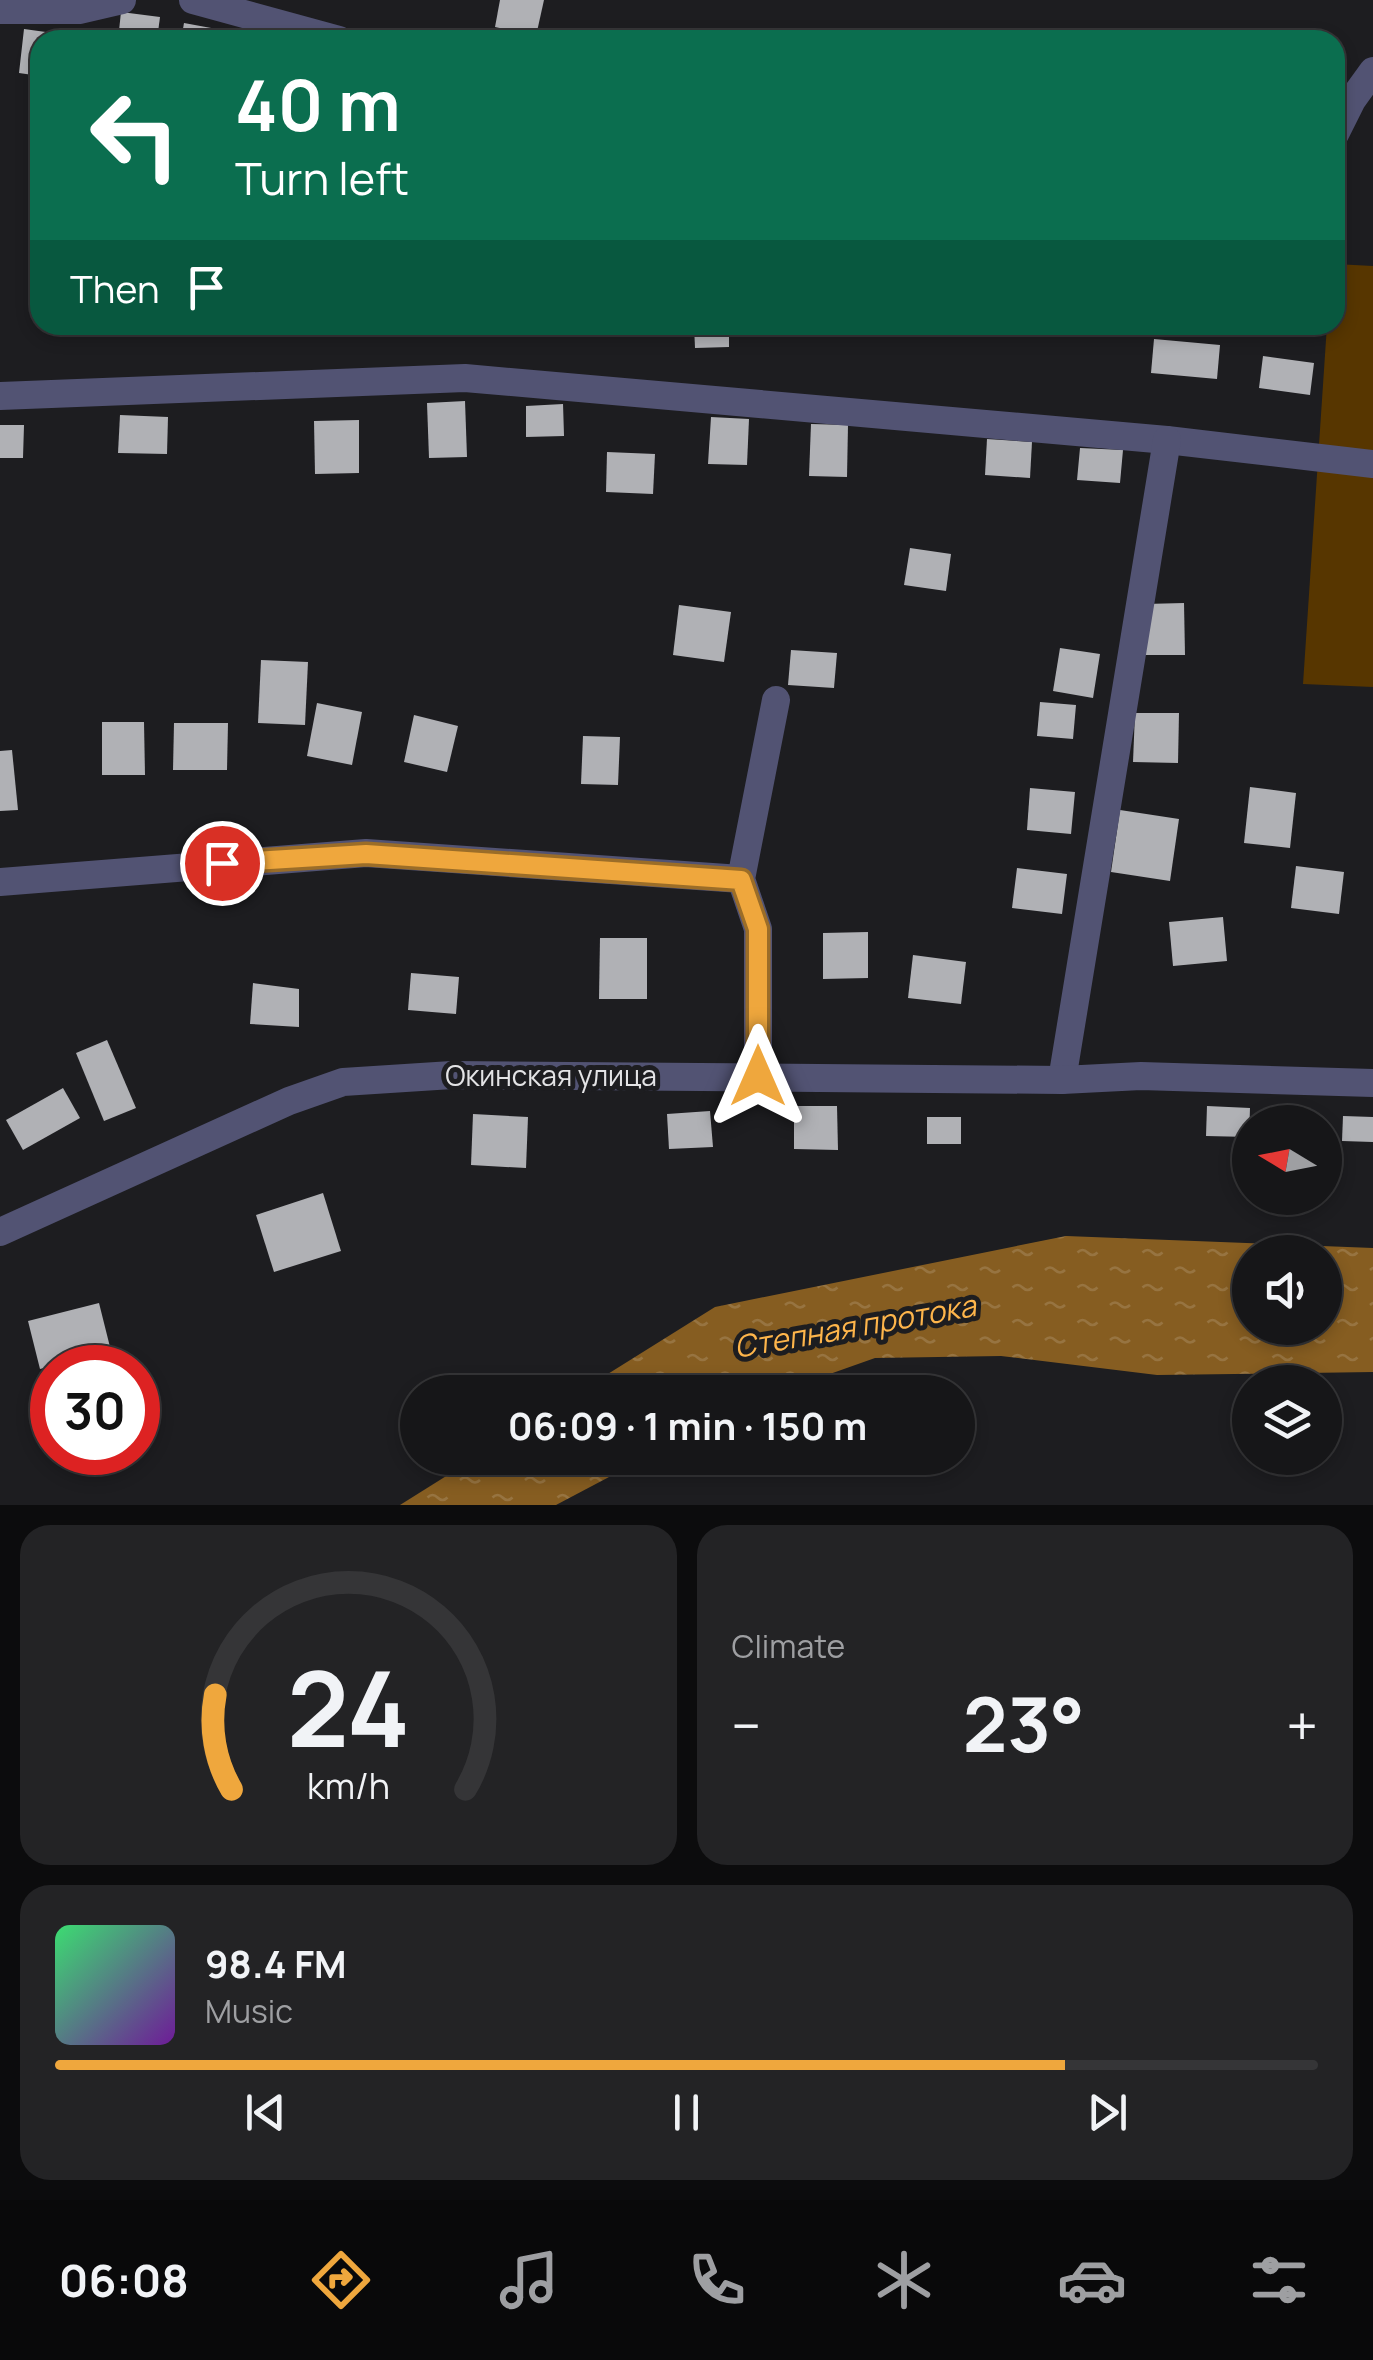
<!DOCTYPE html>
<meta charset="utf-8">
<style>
body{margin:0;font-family:Manrope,sans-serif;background:#232325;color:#f1f3f6;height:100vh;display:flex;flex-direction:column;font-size:38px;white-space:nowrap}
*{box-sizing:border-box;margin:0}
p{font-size:32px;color:#9e9fa2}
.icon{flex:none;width:55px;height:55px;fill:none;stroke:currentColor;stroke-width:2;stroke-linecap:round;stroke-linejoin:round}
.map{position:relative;height:1505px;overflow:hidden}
.details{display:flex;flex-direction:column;gap:20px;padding:20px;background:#0c0c0d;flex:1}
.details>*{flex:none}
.top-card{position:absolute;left:30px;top:30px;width:1315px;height:305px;border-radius:30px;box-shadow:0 5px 15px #0003,0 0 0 2px #353537;background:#0b6e4f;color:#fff;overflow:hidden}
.needle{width:65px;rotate:280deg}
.buttons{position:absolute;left:1232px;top:1105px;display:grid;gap:20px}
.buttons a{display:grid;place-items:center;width:110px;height:110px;border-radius:50%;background:#161618;box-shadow:0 5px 15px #0003,0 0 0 2px #353537;font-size:50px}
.speed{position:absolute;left:30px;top:1345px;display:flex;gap:20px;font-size:50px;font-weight:700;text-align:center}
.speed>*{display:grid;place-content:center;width:130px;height:130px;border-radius:50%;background:#161618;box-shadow:0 5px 15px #0003,0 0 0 2px #353537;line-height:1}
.speed .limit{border:15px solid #d22;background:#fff;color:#111}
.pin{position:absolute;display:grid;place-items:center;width:85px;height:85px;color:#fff;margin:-42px;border:5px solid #fff;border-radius:50%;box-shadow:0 2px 10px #0007}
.me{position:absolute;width:110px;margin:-55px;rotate:0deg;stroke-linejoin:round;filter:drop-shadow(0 0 8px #0008)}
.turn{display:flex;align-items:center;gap:35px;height:210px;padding:0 40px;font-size:45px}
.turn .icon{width:130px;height:130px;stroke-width:2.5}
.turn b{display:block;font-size:70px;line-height:85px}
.then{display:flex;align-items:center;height:95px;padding:0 40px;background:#0003;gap:20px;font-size:38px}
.big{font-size:75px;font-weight:700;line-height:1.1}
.details .widget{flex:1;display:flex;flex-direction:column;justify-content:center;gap:15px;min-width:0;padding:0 35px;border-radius:30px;background:#232325}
.details .dial{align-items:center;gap:0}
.dial svg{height:260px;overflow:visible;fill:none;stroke:#353537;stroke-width:7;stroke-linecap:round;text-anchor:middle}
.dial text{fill:#f1f3f6;stroke:none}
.song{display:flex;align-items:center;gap:30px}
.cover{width:120px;height:120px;border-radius:15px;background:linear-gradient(135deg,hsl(140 70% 55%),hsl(280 70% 35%))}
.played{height:10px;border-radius:5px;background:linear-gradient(90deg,#efa73d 80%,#353537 80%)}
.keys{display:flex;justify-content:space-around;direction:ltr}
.heat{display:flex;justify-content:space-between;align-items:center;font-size:55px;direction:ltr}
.details .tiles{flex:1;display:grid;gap:20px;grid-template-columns:1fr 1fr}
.widget:last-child{grid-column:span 2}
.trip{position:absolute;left:400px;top:1375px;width:575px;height:100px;border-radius:50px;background:#161618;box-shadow:0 5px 15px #0003,0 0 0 2px #353537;font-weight:700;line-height:100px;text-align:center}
.tab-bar{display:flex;height:160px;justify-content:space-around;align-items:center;background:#09090a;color:#9e9fa2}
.tab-bar .icon{width:70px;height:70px}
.tab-bar .active{color:#efa73d}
.tab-bar b{font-size:45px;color:#f1f3f6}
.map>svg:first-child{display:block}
.garden{fill:#573600}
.water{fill:url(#water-ripples);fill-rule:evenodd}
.building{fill:#b0b1b5}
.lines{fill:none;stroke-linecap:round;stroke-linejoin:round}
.minor{stroke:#525373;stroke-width:28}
.tertiary{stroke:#525373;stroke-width:28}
.route-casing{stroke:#9b6d28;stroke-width:25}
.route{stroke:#efa73d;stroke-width:18}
.labels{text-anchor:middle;stroke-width:10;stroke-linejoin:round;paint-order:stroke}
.street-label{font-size:28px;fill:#e3e3e5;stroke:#1d1d20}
.water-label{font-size:30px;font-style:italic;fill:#feb54b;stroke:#1d1d20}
</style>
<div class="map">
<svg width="1373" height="1505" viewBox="0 0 1373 1505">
<defs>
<pattern id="water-ripples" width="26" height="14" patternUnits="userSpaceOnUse" patternTransform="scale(2.5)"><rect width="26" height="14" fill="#865d21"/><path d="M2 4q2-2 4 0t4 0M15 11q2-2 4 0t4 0" fill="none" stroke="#977441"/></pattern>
</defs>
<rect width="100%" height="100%" fill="#1d1d20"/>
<path class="garden" d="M1335,264l38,2v421l-70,-3 24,-359h8z"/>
<g class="water">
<path d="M1066,1236l307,12v124l-216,3 -156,-19 -126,2 -96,34h-200l136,-85zM1250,1252h75v76h-75z"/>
<path d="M475,1458h170l-89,47h-156z"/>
</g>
<g class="building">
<path d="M500,0h44l-8,36 -41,-9z"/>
<path d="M121,12l39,5 -3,23h-39z"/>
<path d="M184,23l49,9 -2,8h-50z"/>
<path d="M24,29l51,7 -1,4h-34v36l-21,-3z"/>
<path d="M674,30l40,6v4h-42z"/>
<path d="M199,325h55l-1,6 -54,-3z"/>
<path d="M694,325h35v22l-34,1z"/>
<path d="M1154,339l66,6 -3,34 -66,-6z"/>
<path d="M1263,356l51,7 -4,32 -51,-7z"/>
<path d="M465,401l2,56 -38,1 -2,-55z"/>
<path d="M563,404l1,32 -38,1v-31z"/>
<path d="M120,415l48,2 -1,37 -49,-1z"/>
<path d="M711,417l38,2 -2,46 -39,-1z"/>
<path d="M359,420v53l-44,1 -1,-53z"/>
<path d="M811,424l37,1 -1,52 -38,-1z"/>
<path d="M0,425h24l-1,33h-23z"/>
<path d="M987,439l45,3 -2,36 -45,-3z"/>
<path d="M1080,448l43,2 -3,33 -43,-3z"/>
<path d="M607,452l48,2 -2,40 -47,-2z"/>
<path d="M910,548l41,6 -5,37 -42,-6z"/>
<path d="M1184,603l1,52h-39l-1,-51z"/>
<path d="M679,605l52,7 -7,50 -51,-7z"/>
<path d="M1060,648l40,6 -7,44 -40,-7z"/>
<path d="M791,650l46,3 -3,35 -46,-3z"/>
<path d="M261,660l47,2 -3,63 -47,-2z"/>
<path d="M1040,702l36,3 -3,34 -36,-3z"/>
<path d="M317,703l45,9 -10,53 -45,-9z"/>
<path d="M1135,713h44l-1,50 -45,-1z"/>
<path d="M414,715l44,11 -11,46 -43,-10z"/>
<path d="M102,722h42l1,53h-43z"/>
<path d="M174,723h54l-1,47h-54z"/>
<path d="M583,736l37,1 -2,48 -37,-1z"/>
<path d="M12,750l6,60 -18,1v-60z"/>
<path d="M1250,787l46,6 -6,55 -46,-5z"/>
<path d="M1030,788l45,4 -4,42 -44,-4z"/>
<path d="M1120,810l59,9 -9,62 -59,-9z"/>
<path d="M1296,866l48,6 -5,42 -48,-6z"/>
<path d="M1017,868l50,6 -5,40 -50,-6z"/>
<path d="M1223,917l4,44 -54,5 -4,-44z"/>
<path d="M868,932v46l-45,1v-46z"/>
<path d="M600,938h47v61h-48z"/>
<path d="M913,955l53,7 -5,42 -53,-6z"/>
<path d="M411,973l48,4 -3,37 -48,-4z"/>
<path d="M253,983l46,6v38l-49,-3z"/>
<path d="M107,1040l29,68 -32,13 -28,-68z"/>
<path d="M63,1088l17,30 -57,32 -17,-30z"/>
<path d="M794,1106h43l1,44 -44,-1z"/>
<path d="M1207,1106l43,2 -1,29 -43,-1z"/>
<path d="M710,1111l3,36 -44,2 -2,-35z"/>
<path d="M473,1114l55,3 -2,51 -55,-3z"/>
<path d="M1343,1116l30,1v25l-31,-1z"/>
<rect x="927" y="1117" width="34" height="27"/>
<path d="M323,1193l18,58 -67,21 -18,-57z"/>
<path d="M99,1303l12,48 -71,18 -12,-48z"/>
</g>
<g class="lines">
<g class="minor">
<path d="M193,0l146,40"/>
<path d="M0,10h79l43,-10"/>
<path d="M1335,134l17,-34 21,-29"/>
<path d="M0,396l465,-18 702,62 206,24"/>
<path d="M0,882l366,-29 375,26"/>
<path d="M758,1076v-147l-17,-50 35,-179"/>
<path d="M1062,1080l105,-640"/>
</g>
<path class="tertiary" d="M0,1232l289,-131 54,-19 109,-7 610,5 79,-4 232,7"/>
</g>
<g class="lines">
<g class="route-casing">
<path id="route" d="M222,863l144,-9 375,26 17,49v147"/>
</g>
<use href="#route" class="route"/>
</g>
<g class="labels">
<g class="street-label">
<text x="551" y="1086">Окинская улица</text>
</g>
<g class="water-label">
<text transform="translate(855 1327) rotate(-10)" y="10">Степная протока</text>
</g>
</g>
</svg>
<div class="buttons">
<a><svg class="needle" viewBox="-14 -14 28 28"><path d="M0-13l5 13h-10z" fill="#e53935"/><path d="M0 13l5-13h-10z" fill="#9e9fa2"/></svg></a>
<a><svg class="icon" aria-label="sound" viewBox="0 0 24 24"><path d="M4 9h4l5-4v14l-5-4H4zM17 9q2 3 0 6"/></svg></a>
<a><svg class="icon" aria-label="layers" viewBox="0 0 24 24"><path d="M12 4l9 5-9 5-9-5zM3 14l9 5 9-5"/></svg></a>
</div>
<div class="speed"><div class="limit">30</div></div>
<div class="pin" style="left:222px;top:863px;background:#d93025"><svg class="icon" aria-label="arrive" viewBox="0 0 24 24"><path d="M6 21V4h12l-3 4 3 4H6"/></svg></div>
<svg class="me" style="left:758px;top:1076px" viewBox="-20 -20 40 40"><path d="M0-17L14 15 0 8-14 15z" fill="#efa73d" stroke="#fff" stroke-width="4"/></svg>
<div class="trip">06:09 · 1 min · 150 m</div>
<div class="top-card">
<div class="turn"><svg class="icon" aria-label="left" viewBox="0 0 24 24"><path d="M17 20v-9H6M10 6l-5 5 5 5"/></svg><div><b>40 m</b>Turn left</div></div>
<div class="then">Then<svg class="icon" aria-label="arrive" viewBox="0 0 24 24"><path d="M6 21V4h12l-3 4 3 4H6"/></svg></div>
</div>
</div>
<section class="details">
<div class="tiles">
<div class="widget dial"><svg viewBox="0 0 100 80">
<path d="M14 69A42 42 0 1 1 86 69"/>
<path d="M14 69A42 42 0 0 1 9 40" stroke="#efa73d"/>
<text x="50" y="56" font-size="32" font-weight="700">24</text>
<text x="50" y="72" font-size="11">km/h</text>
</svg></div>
<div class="widget"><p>Climate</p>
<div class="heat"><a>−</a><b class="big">23°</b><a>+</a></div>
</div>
<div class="widget">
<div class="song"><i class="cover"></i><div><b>98.4 FM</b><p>Music</p></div></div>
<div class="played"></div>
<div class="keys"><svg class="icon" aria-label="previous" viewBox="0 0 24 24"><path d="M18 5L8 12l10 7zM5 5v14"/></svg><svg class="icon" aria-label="pause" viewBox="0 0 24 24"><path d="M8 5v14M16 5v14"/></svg><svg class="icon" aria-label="next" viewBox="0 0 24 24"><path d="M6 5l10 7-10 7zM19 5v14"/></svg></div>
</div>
</div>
</section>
<nav class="tab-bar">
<b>06:08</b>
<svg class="icon active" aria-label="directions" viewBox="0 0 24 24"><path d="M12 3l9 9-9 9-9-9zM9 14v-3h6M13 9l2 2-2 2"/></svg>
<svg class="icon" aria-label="music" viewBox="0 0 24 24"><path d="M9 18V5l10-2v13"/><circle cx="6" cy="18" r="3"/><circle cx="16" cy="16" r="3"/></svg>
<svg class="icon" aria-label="phone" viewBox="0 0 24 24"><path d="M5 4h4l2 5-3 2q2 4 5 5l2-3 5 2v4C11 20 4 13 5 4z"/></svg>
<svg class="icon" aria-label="climate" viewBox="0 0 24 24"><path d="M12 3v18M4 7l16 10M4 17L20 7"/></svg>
<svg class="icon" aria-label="car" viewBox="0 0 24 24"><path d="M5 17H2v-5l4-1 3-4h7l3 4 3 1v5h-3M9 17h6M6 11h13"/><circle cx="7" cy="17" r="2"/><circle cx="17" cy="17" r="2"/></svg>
<svg class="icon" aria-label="filters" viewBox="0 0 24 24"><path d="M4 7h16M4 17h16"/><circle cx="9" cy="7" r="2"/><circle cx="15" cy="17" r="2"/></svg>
</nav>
